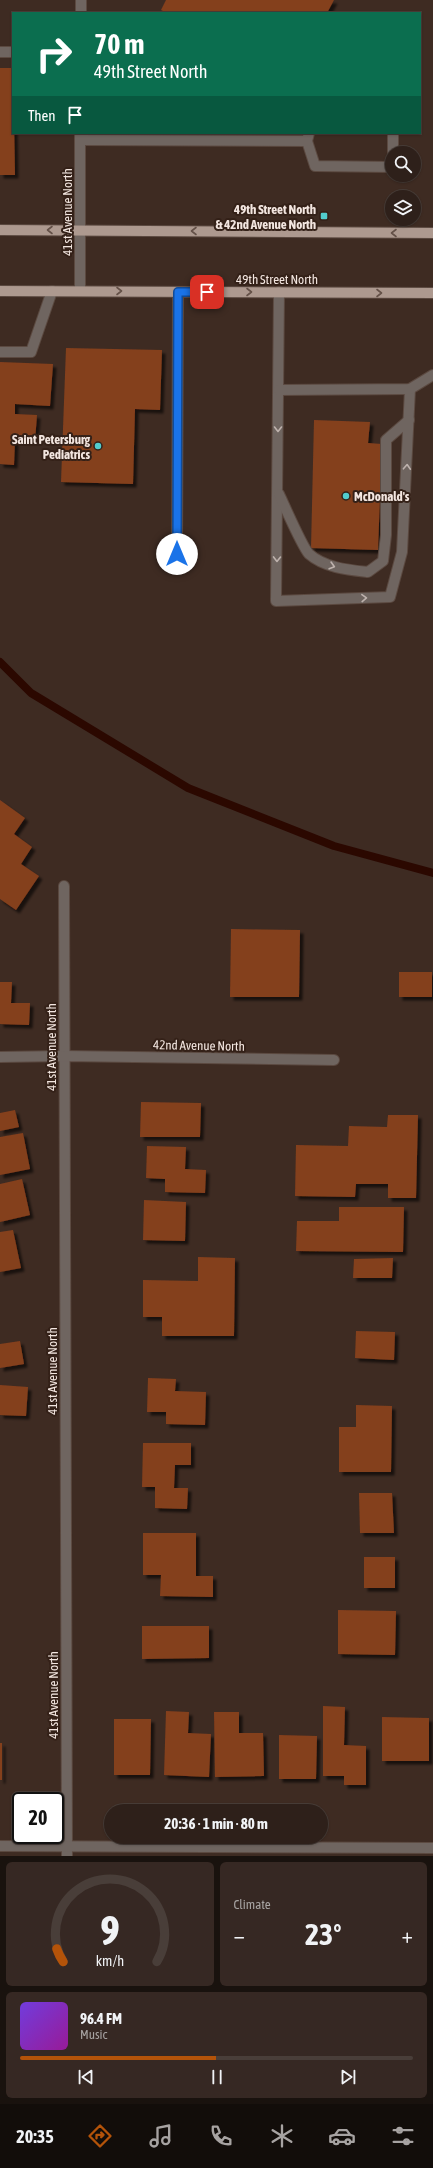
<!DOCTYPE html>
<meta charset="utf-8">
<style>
body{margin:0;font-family:"Asap Condensed",sans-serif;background:#362823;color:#f1f3f6;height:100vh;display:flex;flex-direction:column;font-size:15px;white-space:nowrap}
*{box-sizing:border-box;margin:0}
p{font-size:13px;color:#a7a3a2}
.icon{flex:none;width:22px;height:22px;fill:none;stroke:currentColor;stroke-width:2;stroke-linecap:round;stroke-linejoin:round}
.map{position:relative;height:1856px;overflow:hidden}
.details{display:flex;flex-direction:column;gap:6px;padding:6px;background:#19120e;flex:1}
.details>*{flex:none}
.guide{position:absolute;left:12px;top:12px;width:409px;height:122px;border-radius:0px;box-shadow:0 1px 3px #0004,0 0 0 1px #493e39;background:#0b6e4f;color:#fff;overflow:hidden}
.fabs{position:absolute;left:385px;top:146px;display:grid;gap:8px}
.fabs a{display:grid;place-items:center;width:36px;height:36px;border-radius:50%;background:#2e201a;box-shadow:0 1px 3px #0004,0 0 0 1px #493e39;font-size:20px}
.speed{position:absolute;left:12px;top:1792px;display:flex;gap:8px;font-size:20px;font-weight:700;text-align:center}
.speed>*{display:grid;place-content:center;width:52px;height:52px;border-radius:50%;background:#2e201a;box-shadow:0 1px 3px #0004,0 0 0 1px #493e39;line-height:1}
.speed .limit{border:2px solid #111;border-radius:6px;background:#fff;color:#111}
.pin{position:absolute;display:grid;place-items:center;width:34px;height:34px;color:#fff;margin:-17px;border-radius:8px;box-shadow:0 2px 6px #0006}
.me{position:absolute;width:44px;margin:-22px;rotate:0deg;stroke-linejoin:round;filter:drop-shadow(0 0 3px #0008)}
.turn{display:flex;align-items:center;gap:14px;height:84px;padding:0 16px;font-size:18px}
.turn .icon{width:52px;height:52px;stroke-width:2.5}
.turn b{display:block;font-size:28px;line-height:34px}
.then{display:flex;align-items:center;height:38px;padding:0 16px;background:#0003;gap:8px;font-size:15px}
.big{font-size:30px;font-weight:700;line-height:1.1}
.details .widget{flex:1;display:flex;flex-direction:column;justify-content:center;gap:6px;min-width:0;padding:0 14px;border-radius:6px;background:#362823}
.details .dial{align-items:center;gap:0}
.dial svg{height:104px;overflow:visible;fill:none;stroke:#493e39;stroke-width:7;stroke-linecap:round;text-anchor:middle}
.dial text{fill:#f1f3f6;stroke:none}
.song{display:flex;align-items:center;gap:12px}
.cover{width:48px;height:48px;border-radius:6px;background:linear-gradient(135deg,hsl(260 70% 55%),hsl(300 70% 35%))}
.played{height:4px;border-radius:2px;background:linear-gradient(90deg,#b45309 50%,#493e39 50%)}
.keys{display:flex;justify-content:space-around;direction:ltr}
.heat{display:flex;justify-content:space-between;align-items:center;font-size:22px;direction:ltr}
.details .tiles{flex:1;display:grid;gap:6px;grid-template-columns:1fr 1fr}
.widget:last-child{grid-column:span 2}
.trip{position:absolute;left:104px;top:1804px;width:224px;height:40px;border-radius:20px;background:#2e201a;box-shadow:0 1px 3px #0004,0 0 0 1px #493e39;font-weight:700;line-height:40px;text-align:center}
.tab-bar{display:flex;height:64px;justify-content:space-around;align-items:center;background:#120d0a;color:#a7a3a2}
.tab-bar .icon{width:28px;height:28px}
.tab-bar .current{color:#b45309}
.tab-bar b{font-size:18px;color:#f1f3f6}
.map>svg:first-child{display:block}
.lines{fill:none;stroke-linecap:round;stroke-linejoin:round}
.stream{stroke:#2b0800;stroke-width:8}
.building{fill:#843f1c;filter:url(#shadow)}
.minor-casing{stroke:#5b4940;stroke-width:12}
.major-casing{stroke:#5b4940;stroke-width:12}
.minor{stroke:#6f6560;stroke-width:10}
.major{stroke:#ad998f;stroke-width:10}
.oneway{stroke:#645148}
.oneway2{stroke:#beb2ad}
.route-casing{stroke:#114b97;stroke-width:10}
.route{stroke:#1a73e8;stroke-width:7}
.poi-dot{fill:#52cdcd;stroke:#342118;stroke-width:1.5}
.labels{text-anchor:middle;stroke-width:4;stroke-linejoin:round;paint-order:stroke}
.poi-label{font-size:13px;font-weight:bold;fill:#f3e6e0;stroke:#342118;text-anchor:end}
.street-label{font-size:13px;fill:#f3e6e0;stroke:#342118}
</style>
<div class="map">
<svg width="433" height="1856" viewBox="0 0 433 1856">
<defs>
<filter id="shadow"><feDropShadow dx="3.5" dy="3.5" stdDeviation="1" flood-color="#0009"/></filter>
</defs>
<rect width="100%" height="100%" fill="#3e2b22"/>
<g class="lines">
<path class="stream" d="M0,662l31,31 157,95 146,58 99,27"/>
</g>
<g class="building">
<path d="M166,0h168l-7,13h-160l-6,-3z"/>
<path d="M0,68h13l2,107h-15z"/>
<path d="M66,348l96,2 -2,60 -25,-1 -2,75 -72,-2z"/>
<path d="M0,362l53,2 -3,42 -35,-2v10l22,1 -2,26 -20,-1 -1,25 -14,-1z"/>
<path d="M314,420l56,2 -2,21 14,1 -4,106 -67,-2z"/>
<path d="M0,800l25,18 -11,16 18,13 -11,17 18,12 -23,34 -16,-11z"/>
<path d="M231,929l69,1 -1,67h-69z"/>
<rect x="399" y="972" width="33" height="25"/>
<path d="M0,982h12l-1,21h19l-1,22 -29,-1z"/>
<path d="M141,1102l60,1 -1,34h-60z"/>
<path d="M15,1110l4,17 -19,4v-18z"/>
<path d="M388,1115h30l-2,83h-28v-14h-32l-1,13 -60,-1 1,-51 52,1 1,-20 38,1z"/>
<path d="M23,1133l7,36 -30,6v-38z"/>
<path d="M147,1146l39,1 -1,22 21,1 -1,23 -40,-1v-13l-19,-1z"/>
<path d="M22,1179l8,36 -30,7v-38z"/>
<path d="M144,1200l42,2 -1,39 -42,-1z"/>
<path d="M339,1207h65l-1,45 -107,-1 1,-30h42z"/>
<path d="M13,1230l8,38 -21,4v-40z"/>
<path d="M198,1257l37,1 -1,78h-72v-19h-19v-37l55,1z"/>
<path d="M393,1258l-1,20h-39l1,-19z"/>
<path d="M356,1331l39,1 -1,28 -39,-2z"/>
<path d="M20,1341l4,23 -24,4v-24z"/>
<path d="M148,1378l28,1 -1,12 31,1 -1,33 -39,-1v-12h-19z"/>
<path d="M0,1385l28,2 -2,29 -26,-1z"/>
<path d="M356,1405l36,1 -1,66h-52v-45h17z"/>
<path d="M143,1443h48v22h-16l-1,23h14l-1,21 -32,-1v-21h-13z"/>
<path d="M359,1493h33l2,40h-34z"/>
<path d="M143,1533h53v43h17v21l-53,-1 1,-21h-18z"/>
<rect x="364" y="1557" width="31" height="31"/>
<path d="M338,1610l58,1 -1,44 -57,-1z"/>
<path d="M142,1626h67v32l-67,1z"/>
<path d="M323,1706l22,1 -1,38 22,1v39h-22v-9h-21z"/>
<path d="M166,1711l23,1 -1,21 23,1 -2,43 -45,-2z"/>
<path d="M214,1712h25v21h24l1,43 -49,1z"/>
<path d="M382,1717l47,1v43h-47z"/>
<path d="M114,1719h37l-1,56h-36z"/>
<path d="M279,1735l38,1 -1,43h-37z"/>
<rect x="0" y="1743" width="2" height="37"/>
</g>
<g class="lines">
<g class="minor-casing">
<g id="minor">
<path d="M81,13v-13"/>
<path d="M0,52h13"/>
<path d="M309,133l-2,8 8,25 77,1"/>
<path d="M393,133v20"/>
<path d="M80,140l227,1"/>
<path d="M80,291v-158"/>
<path d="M279,292l-3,309 114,-4 12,-45 8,-163"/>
<path d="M0,352h31l21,-61"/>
<path d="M279,390l131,-1 23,-14"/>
<path d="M279,494c5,11 24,54 30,60 16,14 40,16 59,18l15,-11 3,-26v-95l23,-20"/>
<path d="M177,554l1,-262"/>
<path d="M64,886l3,970"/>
<path d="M0,1057l64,-1 270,4"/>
<path d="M0,1846l433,2"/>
</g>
</g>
<g class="major-casing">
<g id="major">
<path d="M0,230l433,3"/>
<path d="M0,291l433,2"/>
</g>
</g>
<use href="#minor" class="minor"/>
<use href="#major" class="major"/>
</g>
<defs><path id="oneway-chevron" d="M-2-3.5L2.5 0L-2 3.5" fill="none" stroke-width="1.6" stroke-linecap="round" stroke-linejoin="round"/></defs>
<g class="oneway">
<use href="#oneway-chevron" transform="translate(50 230) rotate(-180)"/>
<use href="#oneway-chevron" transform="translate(194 231) rotate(-180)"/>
<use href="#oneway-chevron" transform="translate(394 233) rotate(-180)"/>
<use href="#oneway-chevron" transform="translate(119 291)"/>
<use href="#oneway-chevron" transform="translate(249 292)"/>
<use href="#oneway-chevron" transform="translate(379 293)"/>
</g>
<g class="oneway2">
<use href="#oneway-chevron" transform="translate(278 429) rotate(90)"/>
<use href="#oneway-chevron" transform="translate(407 467) rotate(-87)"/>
<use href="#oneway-chevron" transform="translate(277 559) rotate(91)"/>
<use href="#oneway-chevron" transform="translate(332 566) rotate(16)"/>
<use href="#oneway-chevron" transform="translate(364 598) rotate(-2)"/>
</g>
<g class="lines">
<g class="route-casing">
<path id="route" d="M177,554l1,-262h29"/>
</g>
<use href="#route" class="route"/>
</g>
<g class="poi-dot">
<rect x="320" y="212" width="8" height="8" rx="2"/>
<circle cx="98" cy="446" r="4"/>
<circle cx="346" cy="496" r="4"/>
</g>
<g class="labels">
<g class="poi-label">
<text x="316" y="214">49th Street North<tspan x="316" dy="15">&amp; 42nd Avenue North</tspan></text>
<text x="90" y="444">Saint Petersburg<tspan x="90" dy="15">Pediatrics</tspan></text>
<text x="354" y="501" text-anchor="start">McDonald's</text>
</g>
<g class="street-label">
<text transform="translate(67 212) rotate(-90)" y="5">41st Avenue North</text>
<text x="277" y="284">49th Street North</text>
<text transform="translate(199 1045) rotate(1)" y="5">42nd Avenue North</text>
<text transform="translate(51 1047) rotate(-90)" y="5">41st Avenue North</text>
<text transform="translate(52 1371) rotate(-90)" y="5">41st Avenue North</text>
<text transform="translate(53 1695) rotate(-90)" y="5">41st Avenue North</text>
</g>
</g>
</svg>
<div class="fabs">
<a><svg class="icon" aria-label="search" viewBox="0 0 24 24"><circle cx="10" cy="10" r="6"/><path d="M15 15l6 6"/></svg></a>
<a><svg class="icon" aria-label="layers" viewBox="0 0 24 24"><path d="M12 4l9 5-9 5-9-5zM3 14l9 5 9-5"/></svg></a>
</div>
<div class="speed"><div class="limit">20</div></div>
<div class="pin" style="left:207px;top:292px;background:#d93025"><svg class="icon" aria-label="arrive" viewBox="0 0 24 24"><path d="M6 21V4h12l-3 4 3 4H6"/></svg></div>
<svg class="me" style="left:177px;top:554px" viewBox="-20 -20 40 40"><circle r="19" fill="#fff"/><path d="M0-13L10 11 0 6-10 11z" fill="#1a73e8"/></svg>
<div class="trip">20:36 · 1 min · 80 m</div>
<div class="guide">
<div class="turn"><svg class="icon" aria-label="right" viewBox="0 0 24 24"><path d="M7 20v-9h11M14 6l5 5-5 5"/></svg><div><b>70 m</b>49th Street North</div></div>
<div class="then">Then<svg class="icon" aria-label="arrive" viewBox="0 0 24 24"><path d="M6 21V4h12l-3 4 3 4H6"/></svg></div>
</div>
</div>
<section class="details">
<div class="tiles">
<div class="widget dial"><svg viewBox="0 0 100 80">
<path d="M14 69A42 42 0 1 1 86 69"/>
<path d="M14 69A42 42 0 0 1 9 59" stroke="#b45309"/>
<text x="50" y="56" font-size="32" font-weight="700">9</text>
<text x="50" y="72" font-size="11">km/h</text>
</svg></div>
<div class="widget"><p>Climate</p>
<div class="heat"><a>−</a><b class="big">23°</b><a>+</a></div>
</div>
<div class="widget">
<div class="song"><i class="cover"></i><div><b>96.4 FM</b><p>Music</p></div></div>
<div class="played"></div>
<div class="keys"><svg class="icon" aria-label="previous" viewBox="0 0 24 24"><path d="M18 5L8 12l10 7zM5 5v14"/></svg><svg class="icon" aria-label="pause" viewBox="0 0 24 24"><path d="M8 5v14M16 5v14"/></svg><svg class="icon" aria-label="next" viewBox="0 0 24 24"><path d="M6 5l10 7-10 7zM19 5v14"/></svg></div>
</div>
</div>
</section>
<nav class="tab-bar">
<b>20:35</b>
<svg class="icon current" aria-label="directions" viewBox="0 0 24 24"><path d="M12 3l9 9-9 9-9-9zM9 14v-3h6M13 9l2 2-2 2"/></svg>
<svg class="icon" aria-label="music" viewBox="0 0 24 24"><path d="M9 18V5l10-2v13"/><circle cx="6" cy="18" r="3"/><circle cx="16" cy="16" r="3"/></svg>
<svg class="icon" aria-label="phone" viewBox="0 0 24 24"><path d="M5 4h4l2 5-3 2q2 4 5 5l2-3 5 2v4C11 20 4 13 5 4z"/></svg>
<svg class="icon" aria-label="climate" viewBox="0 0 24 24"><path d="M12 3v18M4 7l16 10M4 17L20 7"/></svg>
<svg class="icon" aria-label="car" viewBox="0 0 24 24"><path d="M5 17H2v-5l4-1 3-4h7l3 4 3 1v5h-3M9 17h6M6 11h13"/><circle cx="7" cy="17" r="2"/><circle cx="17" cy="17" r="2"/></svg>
<svg class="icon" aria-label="filters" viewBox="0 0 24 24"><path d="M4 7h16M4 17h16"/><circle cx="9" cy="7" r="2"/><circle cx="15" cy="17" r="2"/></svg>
</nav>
